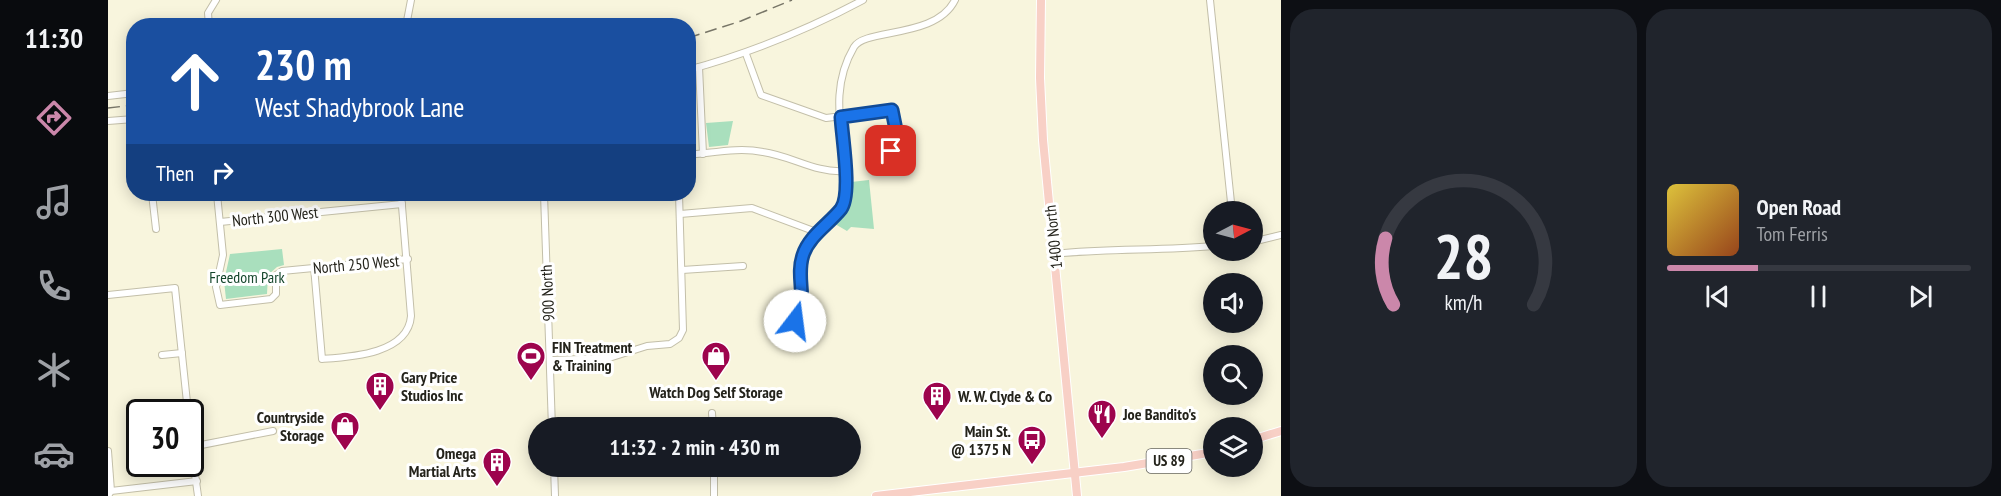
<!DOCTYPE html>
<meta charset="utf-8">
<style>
body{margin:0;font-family:"PT Sans Narrow",sans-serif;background:#20242c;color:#f1f3f6;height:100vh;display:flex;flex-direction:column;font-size:22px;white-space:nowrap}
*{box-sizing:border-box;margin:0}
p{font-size:20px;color:#9ea1a6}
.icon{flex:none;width:33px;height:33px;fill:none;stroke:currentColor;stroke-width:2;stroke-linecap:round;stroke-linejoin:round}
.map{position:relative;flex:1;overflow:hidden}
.sheet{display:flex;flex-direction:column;gap:9px;padding:9px;background:#0d0f14;width:720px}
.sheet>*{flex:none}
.banner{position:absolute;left:18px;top:18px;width:570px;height:183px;border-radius:24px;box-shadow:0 3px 15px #0003;background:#1a4fa0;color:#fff;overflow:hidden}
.needle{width:39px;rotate:84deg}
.fabs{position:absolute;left:1095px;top:201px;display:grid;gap:12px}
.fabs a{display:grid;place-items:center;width:60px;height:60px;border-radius:50%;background:#171b24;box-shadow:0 3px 15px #0003;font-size:30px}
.speed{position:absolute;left:18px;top:399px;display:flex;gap:12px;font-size:30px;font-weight:700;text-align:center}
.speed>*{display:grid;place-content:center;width:78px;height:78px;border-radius:50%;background:#171b24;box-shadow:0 3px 15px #0003;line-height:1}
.speed .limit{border:3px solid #111;border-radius:9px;background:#fff;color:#111}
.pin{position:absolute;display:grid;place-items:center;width:51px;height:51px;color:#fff;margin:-26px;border-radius:12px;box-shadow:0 3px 9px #0006}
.me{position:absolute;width:66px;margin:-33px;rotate:15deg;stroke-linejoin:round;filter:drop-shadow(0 0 4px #0008)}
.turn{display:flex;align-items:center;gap:21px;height:126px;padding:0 30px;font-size:27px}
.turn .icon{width:78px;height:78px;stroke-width:2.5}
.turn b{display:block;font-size:42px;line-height:51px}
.then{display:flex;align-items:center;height:57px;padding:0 30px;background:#0003;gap:12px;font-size:22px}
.sheet .tile{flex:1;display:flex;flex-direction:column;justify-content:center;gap:9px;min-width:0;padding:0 21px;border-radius:24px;background:#20242c}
.sheet .dial{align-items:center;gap:0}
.dial svg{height:156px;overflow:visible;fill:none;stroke:#363941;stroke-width:7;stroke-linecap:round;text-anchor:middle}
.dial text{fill:#f1f3f6;stroke:none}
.song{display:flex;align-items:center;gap:18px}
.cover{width:72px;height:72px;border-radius:9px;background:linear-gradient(135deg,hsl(50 70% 55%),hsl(20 70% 35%))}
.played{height:6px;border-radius:3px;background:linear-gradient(90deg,#cb87aa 30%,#363941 30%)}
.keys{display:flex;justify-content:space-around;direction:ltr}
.sheet .tiles{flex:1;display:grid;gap:9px;grid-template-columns:repeat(2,1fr)}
.trip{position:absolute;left:420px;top:417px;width:333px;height:60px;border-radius:30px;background:#171b24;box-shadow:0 3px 15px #0003;font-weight:700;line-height:60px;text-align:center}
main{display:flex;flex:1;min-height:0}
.menu{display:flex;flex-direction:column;width:108px;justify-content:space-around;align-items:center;background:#090b0e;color:#9ea1a6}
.menu .icon{width:42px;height:42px}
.menu .active{color:#cb87aa}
.menu b{font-size:27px;color:#f1f3f6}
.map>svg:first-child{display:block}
.green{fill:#a9dfbd}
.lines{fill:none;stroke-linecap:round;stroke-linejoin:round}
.minor-casing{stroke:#c3bfa9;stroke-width:8}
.major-casing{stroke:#fff;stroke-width:10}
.minor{stroke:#fff;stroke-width:6}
.major{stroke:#f8d0c6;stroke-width:8}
.rail{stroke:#777567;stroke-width:1.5;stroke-dasharray:12 6;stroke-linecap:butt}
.route-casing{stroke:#114b97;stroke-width:15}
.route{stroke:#1a73e8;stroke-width:10}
.labels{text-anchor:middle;stroke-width:6;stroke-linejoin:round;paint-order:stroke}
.shield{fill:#fff;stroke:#66655f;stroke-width:1.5}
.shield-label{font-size:15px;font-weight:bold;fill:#24231b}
.street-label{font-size:16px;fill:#24231b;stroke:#fff}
.park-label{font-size:16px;fill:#15462c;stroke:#fff}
.poi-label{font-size:16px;font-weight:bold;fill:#24231b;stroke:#fff;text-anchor:start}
</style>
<main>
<nav class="menu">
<b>11:30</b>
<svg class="icon active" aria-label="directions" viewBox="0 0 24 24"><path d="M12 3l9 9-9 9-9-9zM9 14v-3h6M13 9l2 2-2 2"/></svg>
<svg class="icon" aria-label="music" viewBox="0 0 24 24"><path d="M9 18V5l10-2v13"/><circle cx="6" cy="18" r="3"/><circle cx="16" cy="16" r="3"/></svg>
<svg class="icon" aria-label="phone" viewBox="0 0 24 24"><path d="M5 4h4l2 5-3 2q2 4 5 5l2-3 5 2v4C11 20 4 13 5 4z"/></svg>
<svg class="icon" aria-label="climate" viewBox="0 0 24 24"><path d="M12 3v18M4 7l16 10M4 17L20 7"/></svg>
<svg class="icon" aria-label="car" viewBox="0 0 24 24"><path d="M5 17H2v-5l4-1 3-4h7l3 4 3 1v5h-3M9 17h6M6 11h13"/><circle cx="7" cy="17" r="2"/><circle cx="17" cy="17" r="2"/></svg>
</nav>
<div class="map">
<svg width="1173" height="496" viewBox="0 0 1173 496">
<rect width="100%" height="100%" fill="#f8f5dd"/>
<g class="green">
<path d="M625,121l-5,24 -19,2 -3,-24z"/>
<path d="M761,180l5,49 -23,-2 -4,4 -12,-7 15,-22 1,-20z"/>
<path d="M174,249l2,16 -7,2 -9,8 -1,19 -41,5 -2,-18 6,-27z"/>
</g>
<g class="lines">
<g class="minor-casing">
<g id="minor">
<path d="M1102,0l22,212"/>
<path d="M101,26l-1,-13 8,-13"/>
<path d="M298,26l5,-26"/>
<path d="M638,54l15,41 65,23 66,-8 5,25 -6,16"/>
<path d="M591,67l4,87"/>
<path d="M580,70c62,-17 119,-40 175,-70"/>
<path d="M0,96l26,-3"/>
<path d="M0,121l26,-2"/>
<path d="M580,155c25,-2 50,-8 75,-3 29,4 52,21 81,19"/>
<path d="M44,194l4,35"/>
<path d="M109,194l6,61 -7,32 4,18 51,-6 5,-5v-19l6,-4 126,-12"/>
<path d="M436,194l8,234"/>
<path d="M572,214l72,-6 67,25"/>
<path d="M112,222l182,-18"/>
<path d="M1144,242l29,-7"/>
<path d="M946,254c54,-6 106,-3 160,-8"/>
<path d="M206,267l8,92c29,-2 86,-5 89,-43l-10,-122"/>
<path d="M574,270l61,-4"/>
<path d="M0,295l67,-7 13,124"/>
<path d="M687,321c15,-25 -1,-44 8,-69 9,-22 37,-32 42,-56 3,-53 -20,-100 9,-149 11,-19 82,-8 101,-47"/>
<path d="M54,355l20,-2"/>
<path d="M444,360l57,-2 38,-12 23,-2 9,-6 4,-8 -4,-136"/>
<path d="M604,413l1,15"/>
<path d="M82,438l8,58"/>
<path d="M83,447l82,-16"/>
<path d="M0,451l3,40"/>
<path d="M446,466l1,30"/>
<path d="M606,466v30"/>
<path d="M0,496l3,-5 86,-10"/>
</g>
</g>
<g class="major-casing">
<g id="major">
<path d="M933,0l-1,78 3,62 34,356"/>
<path d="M1144,440l29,-9"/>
<path d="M768,496l248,-29 90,-15"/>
</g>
</g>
<use href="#minor" class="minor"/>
<use href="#major" class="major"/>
<g class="rail">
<path d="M580,38l53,-17 51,-21"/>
<path d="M0,108l26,-3"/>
</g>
</g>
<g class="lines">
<g class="route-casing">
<path id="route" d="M687,321c14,-23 0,-42 8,-66 6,-19 26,-31 38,-46 11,-15 1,-72 0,-92l51,-7 5,25 -6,16"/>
</g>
<use href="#route" class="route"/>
</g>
<defs>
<g id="stadium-pin" transform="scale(1.5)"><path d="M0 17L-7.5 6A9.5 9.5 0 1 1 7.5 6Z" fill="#9d044d" stroke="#fff"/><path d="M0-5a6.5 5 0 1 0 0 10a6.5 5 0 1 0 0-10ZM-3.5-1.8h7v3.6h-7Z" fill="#fff"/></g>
<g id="shop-pin" transform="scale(1.5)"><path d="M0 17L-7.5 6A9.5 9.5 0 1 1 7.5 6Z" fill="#9d044d" stroke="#fff"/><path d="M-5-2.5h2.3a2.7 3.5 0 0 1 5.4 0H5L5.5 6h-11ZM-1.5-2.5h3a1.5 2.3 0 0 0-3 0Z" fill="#fff"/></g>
<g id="building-pin" transform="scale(1.5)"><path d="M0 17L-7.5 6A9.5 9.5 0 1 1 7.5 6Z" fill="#9d044d" stroke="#fff"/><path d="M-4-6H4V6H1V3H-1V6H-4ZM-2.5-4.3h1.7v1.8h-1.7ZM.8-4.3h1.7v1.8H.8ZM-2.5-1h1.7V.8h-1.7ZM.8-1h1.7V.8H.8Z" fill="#fff"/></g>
<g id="restaurant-pin" transform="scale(1.5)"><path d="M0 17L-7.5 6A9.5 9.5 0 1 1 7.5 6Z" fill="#9d044d" stroke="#fff"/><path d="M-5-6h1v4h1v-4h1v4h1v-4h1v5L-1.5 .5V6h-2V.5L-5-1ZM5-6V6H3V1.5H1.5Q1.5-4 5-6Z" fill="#fff"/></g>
<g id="bus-pin" transform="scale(1.5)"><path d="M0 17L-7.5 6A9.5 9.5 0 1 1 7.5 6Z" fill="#9d044d" stroke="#fff"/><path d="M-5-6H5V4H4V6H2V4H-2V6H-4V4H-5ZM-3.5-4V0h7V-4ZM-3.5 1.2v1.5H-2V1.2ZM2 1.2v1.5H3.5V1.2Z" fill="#fff"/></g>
</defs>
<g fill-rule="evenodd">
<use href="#stadium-pin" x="423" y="356"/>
<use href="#shop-pin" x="608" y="356"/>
<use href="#building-pin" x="272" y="386"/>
<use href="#building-pin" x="829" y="396"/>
<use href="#restaurant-pin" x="994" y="414"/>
<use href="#shop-pin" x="237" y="426"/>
<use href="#bus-pin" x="924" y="440"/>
<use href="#building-pin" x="389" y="462"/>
</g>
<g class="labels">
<rect class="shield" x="1038.5" y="449" width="45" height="24" rx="4.5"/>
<g class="shield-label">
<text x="1061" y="466">US 89</text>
</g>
<g class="street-label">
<text transform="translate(167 216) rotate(-6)" y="6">North 300 West</text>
<text transform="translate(945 237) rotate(-96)" y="6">1400 North</text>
<text transform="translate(248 264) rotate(-5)" y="6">North 250 West</text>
<text transform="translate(439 293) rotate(-93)" y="6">900 North</text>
</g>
<g class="park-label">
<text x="139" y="283">Freedom Park</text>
</g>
<g class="poi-label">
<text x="444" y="353">FIN Treatment<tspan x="444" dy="18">&amp; Training</tspan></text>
<text x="293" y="383">Gary Price<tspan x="293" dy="18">Studios Inc</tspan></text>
<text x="608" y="398" text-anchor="middle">Watch Dog Self Storage</text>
<text x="850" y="402">W. W. Clyde &amp; Co</text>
<text x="1015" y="420">Joe Bandito's</text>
<text x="216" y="423" text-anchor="end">Countryside<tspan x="216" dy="18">Storage</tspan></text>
<text x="903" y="437" text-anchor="end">Main St.<tspan x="903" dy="18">@ 1375 N</tspan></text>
<text x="368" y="459" text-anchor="end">Omega<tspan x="368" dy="18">Martial Arts</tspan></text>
</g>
</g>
</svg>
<div class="fabs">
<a><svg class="needle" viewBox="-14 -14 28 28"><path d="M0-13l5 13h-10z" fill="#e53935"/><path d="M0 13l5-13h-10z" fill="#9ea1a6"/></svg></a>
<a><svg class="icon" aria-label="sound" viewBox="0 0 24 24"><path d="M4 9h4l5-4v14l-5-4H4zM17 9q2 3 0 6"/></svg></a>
<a><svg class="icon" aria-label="search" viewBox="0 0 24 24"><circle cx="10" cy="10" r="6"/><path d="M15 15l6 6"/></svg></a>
<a><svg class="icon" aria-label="layers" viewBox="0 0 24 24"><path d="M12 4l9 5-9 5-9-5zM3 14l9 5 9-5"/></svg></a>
</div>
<div class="speed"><div class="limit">30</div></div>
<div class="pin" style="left:783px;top:151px;background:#d93025"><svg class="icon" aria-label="arrive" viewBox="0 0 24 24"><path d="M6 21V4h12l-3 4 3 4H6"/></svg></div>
<svg class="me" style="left:687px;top:321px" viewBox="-20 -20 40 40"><circle r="19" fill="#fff"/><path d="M0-13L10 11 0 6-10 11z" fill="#1a73e8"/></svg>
<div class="trip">11:32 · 2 min · 430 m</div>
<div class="banner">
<div class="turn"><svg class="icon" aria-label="ahead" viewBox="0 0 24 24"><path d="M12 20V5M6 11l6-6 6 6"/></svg><div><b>230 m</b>West Shadybrook Lane</div></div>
<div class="then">Then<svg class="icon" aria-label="right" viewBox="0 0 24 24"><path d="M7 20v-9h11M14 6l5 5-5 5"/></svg></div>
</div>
</div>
<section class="sheet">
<div class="tiles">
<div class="tile dial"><svg viewBox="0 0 100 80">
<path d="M14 69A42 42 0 1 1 86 69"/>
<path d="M14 69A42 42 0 0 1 10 35" stroke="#cb87aa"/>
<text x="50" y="56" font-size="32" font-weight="700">28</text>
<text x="50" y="72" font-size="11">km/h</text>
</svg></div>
<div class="tile">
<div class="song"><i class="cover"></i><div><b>Open Road</b><p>Tom Ferris</p></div></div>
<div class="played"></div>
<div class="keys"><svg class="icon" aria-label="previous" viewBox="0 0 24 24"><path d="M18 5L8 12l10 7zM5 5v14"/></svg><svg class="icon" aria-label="pause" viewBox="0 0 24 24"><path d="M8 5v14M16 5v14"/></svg><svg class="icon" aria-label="next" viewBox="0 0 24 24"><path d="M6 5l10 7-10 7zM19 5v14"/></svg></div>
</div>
</div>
</section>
</main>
